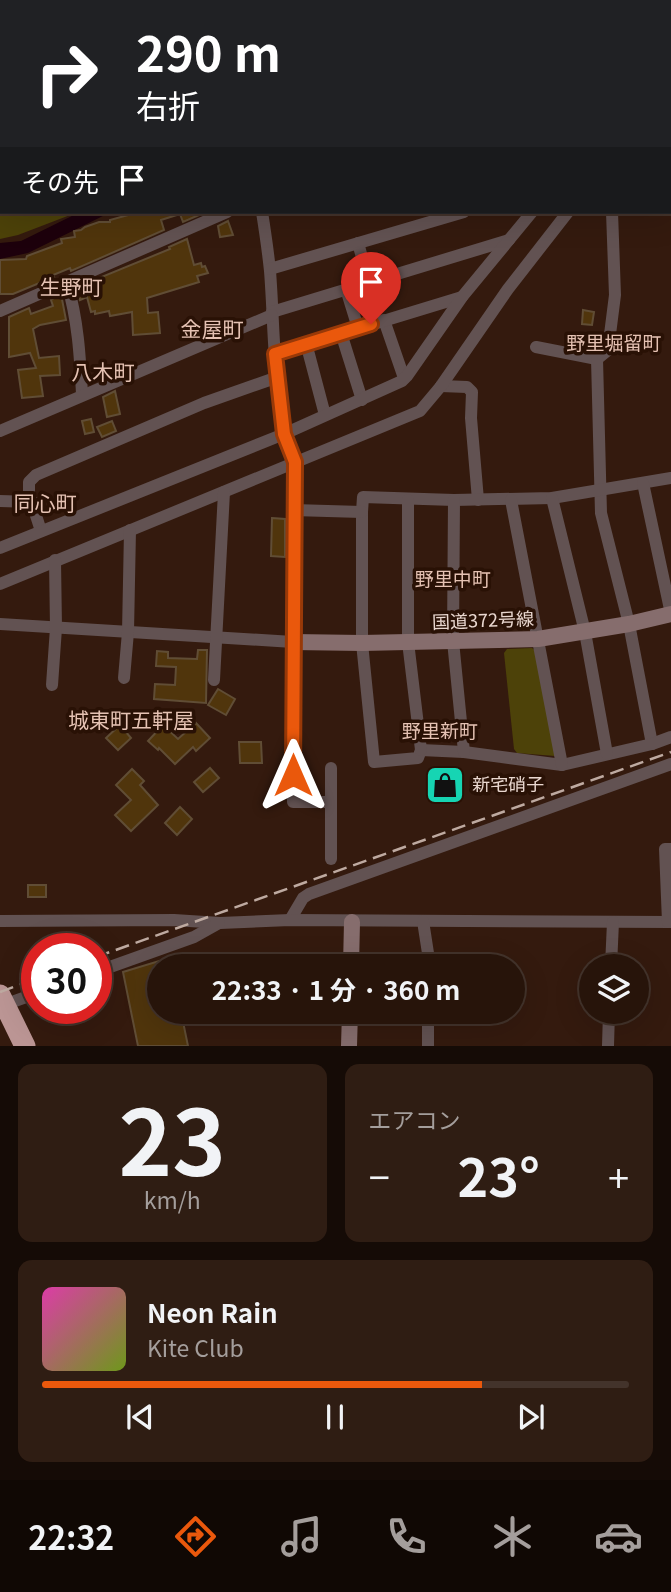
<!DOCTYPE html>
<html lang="ja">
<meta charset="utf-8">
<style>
body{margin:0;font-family:Georgia,"Noto Sans JP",serif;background:#2f1d13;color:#f1f3f6;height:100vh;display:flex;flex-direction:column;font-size:26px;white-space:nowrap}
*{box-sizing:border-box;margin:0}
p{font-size:23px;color:#a49e9c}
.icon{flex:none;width:38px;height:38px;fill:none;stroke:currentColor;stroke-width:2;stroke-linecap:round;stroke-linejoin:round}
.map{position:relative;height:1046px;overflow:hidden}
.panel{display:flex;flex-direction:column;gap:18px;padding:18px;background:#150b06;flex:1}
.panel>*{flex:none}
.guide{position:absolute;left:0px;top:0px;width:672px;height:214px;box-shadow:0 7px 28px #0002,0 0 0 2px #43332b;background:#202124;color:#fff;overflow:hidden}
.fabs{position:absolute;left:579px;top:954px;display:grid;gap:14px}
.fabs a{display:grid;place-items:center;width:70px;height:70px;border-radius:50%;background:#27140a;box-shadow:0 7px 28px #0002,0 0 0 2px #43332b;font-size:35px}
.speed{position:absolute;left:21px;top:933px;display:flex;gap:14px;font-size:35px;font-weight:700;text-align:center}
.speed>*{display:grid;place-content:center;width:91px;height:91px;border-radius:50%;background:#27140a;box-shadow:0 7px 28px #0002,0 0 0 2px #43332b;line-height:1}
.speed .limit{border:10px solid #d22;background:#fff;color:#111}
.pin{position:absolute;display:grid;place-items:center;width:60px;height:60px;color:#fff;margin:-72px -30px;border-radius:50% 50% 50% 0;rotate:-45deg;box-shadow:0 0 7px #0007}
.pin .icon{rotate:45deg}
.me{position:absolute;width:77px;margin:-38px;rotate:0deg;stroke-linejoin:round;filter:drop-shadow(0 0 5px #0008)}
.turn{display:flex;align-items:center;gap:24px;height:147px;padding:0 21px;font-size:32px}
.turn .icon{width:91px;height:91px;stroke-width:2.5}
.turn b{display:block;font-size:49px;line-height:60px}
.then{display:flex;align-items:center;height:66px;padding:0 21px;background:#0003;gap:14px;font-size:26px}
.big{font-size:52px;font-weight:700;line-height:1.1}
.panel .widget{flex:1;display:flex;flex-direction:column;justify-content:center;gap:10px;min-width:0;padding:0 24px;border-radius:14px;background:#2f1d13}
.panel .dial{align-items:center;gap:0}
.dial b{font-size:91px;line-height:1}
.song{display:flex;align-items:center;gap:21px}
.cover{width:84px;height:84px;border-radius:10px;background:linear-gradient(135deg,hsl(320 70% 55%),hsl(80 70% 35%))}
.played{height:7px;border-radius:4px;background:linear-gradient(90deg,#ea580c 75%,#43332b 75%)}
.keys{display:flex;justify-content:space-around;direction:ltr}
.heat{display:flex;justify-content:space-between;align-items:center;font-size:38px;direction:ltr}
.panel .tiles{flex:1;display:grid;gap:18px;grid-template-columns:1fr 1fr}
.widget:last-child{grid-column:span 2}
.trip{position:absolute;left:147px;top:954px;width:378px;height:70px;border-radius:35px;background:#27140a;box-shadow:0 7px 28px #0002,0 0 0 2px #43332b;font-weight:700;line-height:70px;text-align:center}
.menu{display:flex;height:112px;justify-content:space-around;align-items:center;background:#100804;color:#a49e9c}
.menu .icon{width:49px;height:49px}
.menu .on{color:#ea580c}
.menu b{font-size:32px;color:#f1f3f6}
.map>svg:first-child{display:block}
.green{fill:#4d4209}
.water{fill:#1d000c}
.building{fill:#50350c;stroke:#604d35;stroke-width:2}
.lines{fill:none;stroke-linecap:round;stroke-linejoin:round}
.street{stroke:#625252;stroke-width:12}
.secondary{stroke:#866d6d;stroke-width:16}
.highway{stroke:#bb9594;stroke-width:21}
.rail{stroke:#beaaa1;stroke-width:2.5;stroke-dasharray:14 7;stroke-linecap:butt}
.route-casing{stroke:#983908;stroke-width:18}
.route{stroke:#ea580c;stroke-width:12}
.labels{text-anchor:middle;stroke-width:7;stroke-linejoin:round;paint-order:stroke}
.street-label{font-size:18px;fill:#e9d7cf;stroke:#291105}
.poi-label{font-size:18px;fill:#e9d7cf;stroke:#291105;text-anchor:start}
.neighbourhood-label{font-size:19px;fill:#e5c2b3;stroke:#291105}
.quarter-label{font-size:21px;fill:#e5c2b3;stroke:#291105}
</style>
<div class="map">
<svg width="671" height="1046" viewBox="0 0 671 1046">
<rect width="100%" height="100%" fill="#341a0e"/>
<g class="green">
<path d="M0,201h2v11h76l-60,23 -18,4z"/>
<path d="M532,648l5,4 18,104 -38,-3 -3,-4 -10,-96 3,-4z"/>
</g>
<path class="water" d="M80,212h31l-83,41 -28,6v-16l21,-2z"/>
<g class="building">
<path d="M139,212h67l-23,10 -3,-8 -19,6 3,10 -93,41 -1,-3 -17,7 1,2 -41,17h-13v-34l26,-1 1,-3 35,-13 -1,-4 14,-2 -1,-6 7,-1 4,-3 14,-5h11v-2z"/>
<path d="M228,221l5,14 -13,2 -2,-11z"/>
<path d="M187,239l7,26 7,-2 1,4 3,-1 3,7 -11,3 2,6 -52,16 1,15 10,-1 2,21 -27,2 -1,-23 -22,4 -1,-5 -14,3v-3l-4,1 -4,-15 -7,3 -3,-13 93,-38 -1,-2z"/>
<path d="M61,294l5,26 -26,5 -7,4 6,29 20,-2 1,19 -20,1 3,20 -21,2 -4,-28 18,-2 -6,-15 -21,4v-40l20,-9 2,6 22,-8 -2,-6z"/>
<path d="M583,310l11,2 -2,13 -10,-1z"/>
<path d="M115,391l5,23 -13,3 -4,-20z"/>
<path d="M91,419l3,13 -9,2 -3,-13z"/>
<path d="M112,421l4,10 -14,6 -5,-10z"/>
<path d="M272,518l13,1v38l-14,-1z"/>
<path d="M198,650h9l-1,53 -52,-4 1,-15 20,1 1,-18 -20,-1 1,-15 11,1v6l29,1z"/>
<path d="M218,689l17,10 -9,16 -18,-10z"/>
<path d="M196,723l14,15 -14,13 -3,-4 -18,17 -16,-16 -1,2 -10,-9 15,-16 15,14z"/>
<path d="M120,725l11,13 -13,12 -12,-12z"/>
<path d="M239,742h22l1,21h-22z"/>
<path d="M210,768l9,10 -16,14 -9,-10z"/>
<path d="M132,769l12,12 -4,4 18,20 -27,26 -16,-16 16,-15 -15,-15z"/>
<path d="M180,807l12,12 -15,16 -12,-12z"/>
<rect x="28" y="885" width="18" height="12"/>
<path d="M159,961v51h22l7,34h-50l-15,-74z"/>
</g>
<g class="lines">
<g class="street">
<path d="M252,0v2"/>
<path d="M408,2v-2"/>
<path d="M670,34h1"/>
<path d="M670,134h1"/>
<path d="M670,152l1,1"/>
<path d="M670,184l1,-3"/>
<path d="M670,199h1"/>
<path d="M262,212c3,19 6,39 8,59 5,63 2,131 24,191l-1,340h37"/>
<path d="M358,243l11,39"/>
<path d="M270,269l194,-57"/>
<path d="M67,283c11,37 13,73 15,111"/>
<path d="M346,289l12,39"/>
<path d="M0,311l227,-99"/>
<path d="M272,312l237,-72"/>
<path d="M384,320l20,58"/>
<path d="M341,333l21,67"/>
<path d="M306,343l19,72"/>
<path d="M536,347l61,12 11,-9 7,-55 -3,-83"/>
<path d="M275,354l187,-57"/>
<path d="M597,359l4,154 28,111 23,120"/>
<path d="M441,386l26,1 5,5 -1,26 7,82"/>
<path d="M0,431l272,-116"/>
<path d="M671,478l-119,20 -98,2 -91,-3 -1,15v131l12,119 44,-4 3,-8 43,2 98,13 90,-21 19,-7"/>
<path d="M643,483l28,131"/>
<path d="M552,498l33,134 22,122"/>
<path d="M408,500v142l13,108"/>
<path d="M454,500l-1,141 11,111"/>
<path d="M511,500l51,265"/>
<path d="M0,501l33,1"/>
<path d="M293,510l69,2"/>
<path d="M41,531l-12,-37v-12l7,-7 168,-72 74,-26"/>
<path d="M0,548l284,-114 118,-53 5,-5 55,-79 70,-85"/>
<path d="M0,584l420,-173 21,-25 67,-97 60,-77"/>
<path d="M0,624l293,18"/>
<path d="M124,678l4,-46 2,-102"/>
<path d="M214,680l10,-188"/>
<path d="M52,685l4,-57 -1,-68"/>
<path d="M331,768v91"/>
<path d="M290,920l13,-22 6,-4 362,-130"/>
<path d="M0,921l174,-1 46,3 70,-3 381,2"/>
<path d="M423,921l7,45"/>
<path d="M668,922l-3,-73h6"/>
<path d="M611,966l2,-44"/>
<path d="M96,972l98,-35 25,-14"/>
<path d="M1,1006l36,-13"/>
<path d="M428,1046v-22l3,-12"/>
<path d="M608,1046l1,-34"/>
</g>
<g class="secondary">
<path d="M293,642l69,1 176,-4 91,-15 42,-10"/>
<path d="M351,966l1,-44"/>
<path d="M349,1046l1,-34"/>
</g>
<path class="highway" d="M0,995l25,51"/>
<g class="rail">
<path d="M96,957l575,-205"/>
<path d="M0,992l37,-14"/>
</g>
</g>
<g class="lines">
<g class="route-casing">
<path id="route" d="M293,775l2,-313 -11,-28 -9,-80 96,-30"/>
</g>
<use href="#route" class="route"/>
</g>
<defs>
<g id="shop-square" transform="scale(2.0125)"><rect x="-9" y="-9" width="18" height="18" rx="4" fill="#16d5b3" stroke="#291105"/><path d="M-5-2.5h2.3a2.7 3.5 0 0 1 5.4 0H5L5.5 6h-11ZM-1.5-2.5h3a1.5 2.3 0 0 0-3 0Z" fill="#111"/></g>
</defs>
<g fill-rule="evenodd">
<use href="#shop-square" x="445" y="785"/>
</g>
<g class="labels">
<g class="street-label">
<text transform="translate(483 621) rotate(-2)" y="6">国道372号線</text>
</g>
<g class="poi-label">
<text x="472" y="791">新宅硝子</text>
</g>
<g class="neighbourhood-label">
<text x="614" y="350">野里堀留町</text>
<text x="453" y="586">野里中町</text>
<text x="440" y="738">野里新町</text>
</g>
<g class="quarter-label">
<text x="71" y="295">生野町</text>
<text x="212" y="337">金屋町</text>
<text x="103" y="380">八木町</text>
<text x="45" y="511">同心町</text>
<text x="131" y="728">城東町五軒屋</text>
</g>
</g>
</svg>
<div class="fabs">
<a><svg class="icon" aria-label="layers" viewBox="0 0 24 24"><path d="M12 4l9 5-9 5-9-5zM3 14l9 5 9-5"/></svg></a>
</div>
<div class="speed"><div class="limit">30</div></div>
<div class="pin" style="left:371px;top:324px;background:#d93025"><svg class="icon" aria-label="arrive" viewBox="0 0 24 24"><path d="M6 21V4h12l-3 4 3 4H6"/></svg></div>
<svg class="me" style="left:293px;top:775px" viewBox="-20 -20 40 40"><path d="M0-17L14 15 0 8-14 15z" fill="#ea580c" stroke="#fff" stroke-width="4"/></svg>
<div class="trip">22:33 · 1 分 · 360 m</div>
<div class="guide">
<div class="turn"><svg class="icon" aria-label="right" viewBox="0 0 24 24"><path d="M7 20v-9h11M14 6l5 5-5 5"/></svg><div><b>290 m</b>右折</div></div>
<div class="then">その先<svg class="icon" aria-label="arrive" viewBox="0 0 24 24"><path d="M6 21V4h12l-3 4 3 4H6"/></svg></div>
</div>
</div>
<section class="panel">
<div class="tiles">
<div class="widget dial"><b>23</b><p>km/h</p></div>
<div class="widget"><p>エアコン</p>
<div class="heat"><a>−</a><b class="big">23°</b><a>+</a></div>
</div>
<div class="widget">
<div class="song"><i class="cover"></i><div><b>Neon Rain</b><p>Kite Club</p></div></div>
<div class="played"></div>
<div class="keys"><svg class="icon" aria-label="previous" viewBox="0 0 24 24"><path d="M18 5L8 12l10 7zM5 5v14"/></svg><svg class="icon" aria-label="pause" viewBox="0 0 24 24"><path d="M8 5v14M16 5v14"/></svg><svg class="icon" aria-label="next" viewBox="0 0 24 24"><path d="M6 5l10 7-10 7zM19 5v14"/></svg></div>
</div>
</div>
</section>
<nav class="menu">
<b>22:32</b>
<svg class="icon on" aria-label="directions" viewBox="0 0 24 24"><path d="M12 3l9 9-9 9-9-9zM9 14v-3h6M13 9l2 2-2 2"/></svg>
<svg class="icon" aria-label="music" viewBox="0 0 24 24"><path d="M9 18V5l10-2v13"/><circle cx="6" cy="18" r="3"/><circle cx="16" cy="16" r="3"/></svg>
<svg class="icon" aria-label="phone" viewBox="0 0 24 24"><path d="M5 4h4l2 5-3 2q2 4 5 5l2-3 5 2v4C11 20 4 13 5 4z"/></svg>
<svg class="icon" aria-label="climate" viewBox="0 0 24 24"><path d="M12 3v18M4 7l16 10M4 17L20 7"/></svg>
<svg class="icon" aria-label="car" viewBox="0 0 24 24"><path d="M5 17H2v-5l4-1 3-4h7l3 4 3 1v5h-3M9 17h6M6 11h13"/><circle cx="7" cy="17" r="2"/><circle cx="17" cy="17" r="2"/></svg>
</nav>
